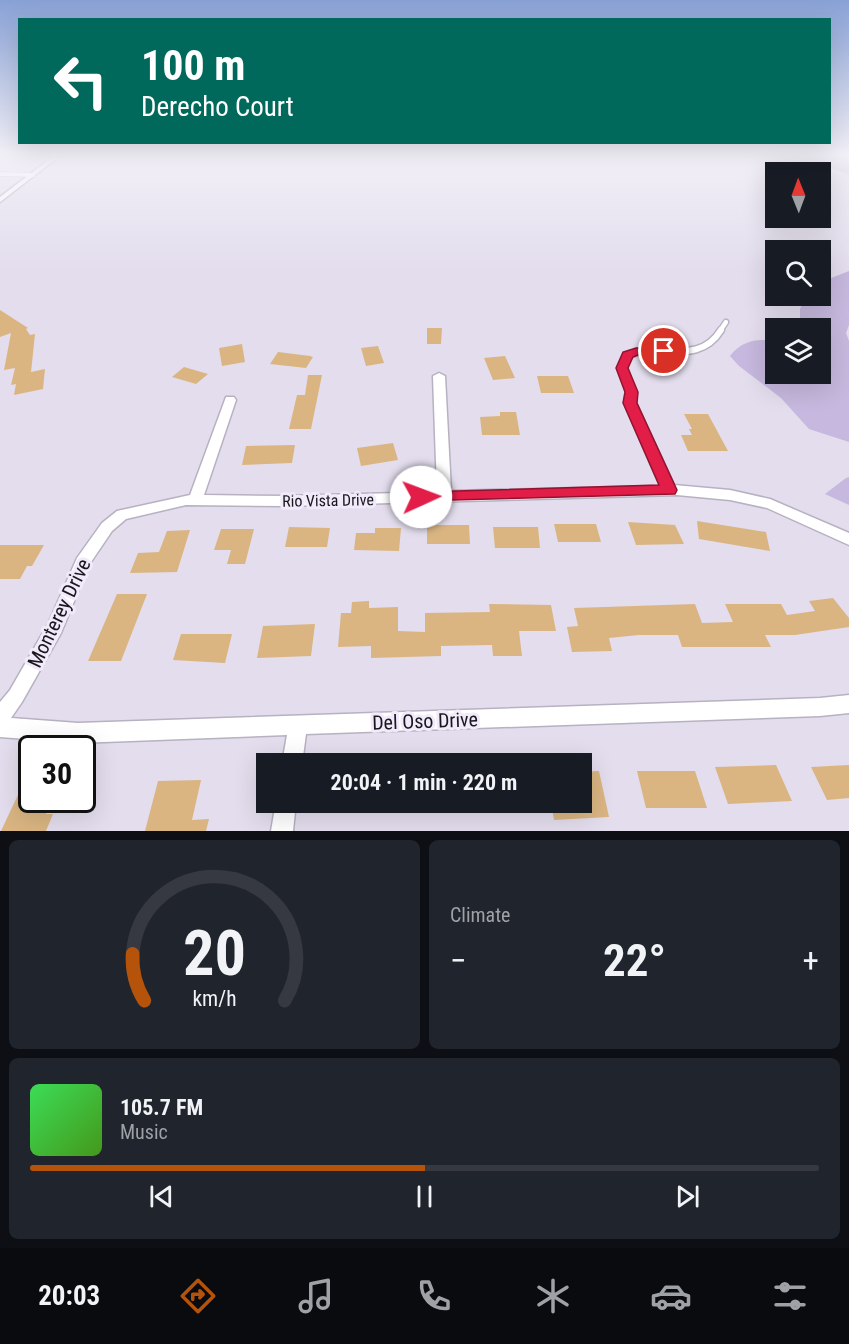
<!DOCTYPE html>
<meta charset="utf-8">
<style>
body{margin:0;font-family:"Roboto Condensed",sans-serif;background:#20242c;color:#f1f3f6;height:100vh;display:flex;flex-direction:column;font-size:22px;white-space:nowrap}
*{box-sizing:border-box;margin:0}
p{font-size:20px;color:#9ea1a6}
.icon{flex:none;width:33px;height:33px;fill:none;stroke:currentColor;stroke-width:2;stroke-linecap:round;stroke-linejoin:round}
.map{position:relative;height:831px;overflow:hidden}
.sheet{display:flex;flex-direction:column;gap:9px;padding:9px;background:#0d0f14;flex:1}
.sheet>*{flex:none}
.top-card{position:absolute;left:18px;top:18px;width:813px;height:126px;border-radius:0px;box-shadow:0 6px 24px #0002;background:#00695c;color:#fff;overflow:hidden}
.needle{width:39px;rotate:359deg}
.tools{position:absolute;left:765px;top:162px;display:grid;gap:12px}
.tools a{display:grid;place-items:center;width:66px;height:66px;border-radius:0px;background:#171b24;box-shadow:0 6px 24px #0002;font-size:30px}
.speed{position:absolute;left:18px;top:735px;display:flex;gap:12px;font-size:30px;font-weight:700;text-align:center}
.speed>*{display:grid;place-content:center;width:78px;height:78px;border-radius:50%;background:#171b24;box-shadow:0 6px 24px #0002;line-height:1}
.speed .limit{border:3px solid #111;border-radius:9px;background:#fff;color:#111}
.pin{position:absolute;display:grid;place-items:center;width:51px;height:51px;color:#fff;margin:-26px;border:3px solid #fff;border-radius:50%;box-shadow:0 2px 6px #0007}
.me{position:absolute;width:66px;margin:-33px;rotate:88deg;stroke-linejoin:round;filter:drop-shadow(0 0 4px #0008)}
.turn{display:flex;align-items:center;gap:21px;height:126px;padding:0 24px;font-size:27px}
.turn .icon{width:78px;height:78px;stroke-width:2.5}
.turn b{display:block;font-size:42px;line-height:51px}
.big{font-size:45px;font-weight:700;line-height:1.1}
.sheet .card{flex:1;display:flex;flex-direction:column;justify-content:center;gap:9px;min-width:0;padding:0 21px;border-radius:9px;background:#20242c}
.sheet .dial{align-items:center;gap:0}
.dial svg{height:156px;overflow:visible;fill:none;stroke:#363941;stroke-width:7;stroke-linecap:round;text-anchor:middle}
.dial text{fill:#f1f3f6;stroke:none}
.song{display:flex;align-items:center;gap:18px}
.cover{width:72px;height:72px;border-radius:9px;background:linear-gradient(135deg,hsl(130 70% 55%),hsl(100 70% 35%))}
.played{height:6px;border-radius:3px;background:linear-gradient(90deg,#b45309 50%,#363941 50%)}
.keys{display:flex;justify-content:space-around;direction:ltr}
.heat{display:flex;justify-content:space-between;align-items:center;font-size:33px;direction:ltr}
.sheet .tiles{flex:1;display:grid;gap:9px;grid-template-columns:1fr 1fr}
.card:last-child{grid-column:span 2}
.trip{position:absolute;left:256px;top:753px;width:336px;height:60px;border-radius:0px;background:#171b24;box-shadow:0 6px 24px #0002;font-weight:700;line-height:60px;text-align:center}
.menu{display:flex;height:96px;justify-content:space-around;align-items:center;background:#090b0e;color:#9ea1a6}
.menu .icon{width:42px;height:42px}
.menu .on{color:#b45309}
.menu b{font-size:27px;color:#f1f3f6}
.map>svg:first-child{display:block}
.green{fill:#c6b8de}
.building{fill:#dab582}
.lines{fill:none;stroke-linecap:round;stroke-linejoin:round}
.lane-far2-casing{stroke:#b7b1c1;stroke-width:5}
.lane-far1-casing{stroke:#b7b1c1;stroke-width:7}
.lane-casing{stroke:#b7b1c1;stroke-width:9}
.street-casing{stroke:#b7b1c1;stroke-width:3}
.lane-far2{stroke:#fff;stroke-width:4}
.lane-far1{stroke:#fff;stroke-width:4.5}
.lane{stroke:#fff;stroke-width:6}
.street{fill:#fff;fill-rule:evenodd}
.route{fill:#e11d48;stroke:#92132f;stroke-width:1.5}
.labels{text-anchor:middle;stroke-width:6;stroke-linejoin:round;paint-order:stroke}
.street-label{font-size:16px;fill:#19161c;stroke:#f0eafb}
.near-street-label{font-size:20px;fill:#19161c;stroke:#f0eafb}
</style>
<div class="map">
<svg width="849" height="831" viewBox="0 0 849 831">
<rect width="100%" height="100%" fill="#e3dded"/>
<g class="green">
<path d="M804,155h37l8,4v16l-35,-14z"/>
<path d="M849,271v54l-3,8 3,8v101l-40,-13 -28,-31 -42,-32 -9,-10c11,-15 27,-18 45,-15l1,33h44v-46h-26l6,-7v-12l6,-13h14l1,-14z"/>
<path d="M849,477v28l-24,-11 21,-16z"/>
</g>
<g class="building">
<path d="M0,310l28,18 -2,1 4,6 5,-1 -4,38 14,-3 -2,20 -29,6 2,-11 -5,1 4,-17 -11,2 7,-37 -11,4z"/>
<path d="M427,328h15l-1,16h-14z"/>
<path d="M242,344l3,18 -23,4 -3,-18z"/>
<path d="M378,346l6,17 -18,3 -5,-18z"/>
<path d="M278,352l32,4 3,1 -7,11 -36,-4z"/>
<path d="M505,356l10,22 -22,2 -9,-22z"/>
<path d="M184,367l24,7 -12,10 -24,-7z"/>
<path d="M308,375h14l-11,54h-22l8,-34h8z"/>
<path d="M537,376h31l6,17h-33z"/>
<path d="M500,412h16l4,23h-38l-2,-18 20,-1z"/>
<path d="M684,414h24l20,37h-40l-7,-16h11l-3,-6h3z"/>
<path d="M393,443l5,17 -37,6 -4,-18z"/>
<path d="M295,445l-3,18 -50,2 4,-19z"/>
<path d="M697,521l69,11 4,19 -71,-12z"/>
<path d="M628,522l47,3 9,19 -48,1z"/>
<path d="M554,524h42l5,18h-43z"/>
<path d="M427,525h42l1,19h-43z"/>
<path d="M289,527l41,1 -3,19h-42z"/>
<path d="M493,527h45l2,21h-45z"/>
<path d="M375,528h26l-2,23 -45,-1 2,-17h19z"/>
<path d="M221,529h33l-9,35h-18l4,-14h-17z"/>
<path d="M190,530l-13,42 -47,1 8,-20 21,-1 8,-21z"/>
<path d="M0,545h44l-12,21h-5l-7,13h-20z"/>
<path d="M117,594h30l-26,67h-33z"/>
<path d="M833,598l16,20v9l-54,8h-30l6,12h-89l-4,-12h-39l-30,3 3,13 -40,1 -5,-25 11,-1 -4,-18 121,-4 7,19 31,-1 -8,-18h56l6,11 28,-4 -6,-10z"/>
<path d="M369,601v7l29,-1v24l27,1v-19l65,-1 -1,-8 62,1 5,26h-37l3,25h-29l-1,-11 -51,1v10l-70,2v-12l-33,1 3,-34h10l1,-11z"/>
<path d="M315,624l-4,32 -54,2 6,-32z"/>
<path d="M181,634h51l-7,29 -52,-3z"/>
<path d="M32,765v35h20l-6,14h7l-7,17h-45z"/>
<path d="M776,765l16,36 -64,3 -13,-37z"/>
<path d="M849,765v33l-22,2 -16,-33z"/>
<path d="M599,771l10,46 -55,3 -3,-18h31v-30z"/>
<path d="M637,771h58l12,37h-61z"/>
<path d="M201,780l-9,40 17,-1 -3,12h-61l13,-50z"/>
</g>
<g class="lines">
<g class="lane-far2-casing">
<path id="lane-far2" d="M0,174l33,1"/>
</g>
<g class="lane-far1-casing">
<path id="lane-far1" d="M720,331l6,-9"/>
</g>
<g class="lane-casing">
<path id="lane" d="M630,403l1,-11 -9,-24 6,-13c32,-12 71,11 93,-25"/>
</g>
<g class="street-casing">
<g id="street">
<path d="M55,155h6l-61,47v-5z"/>
<path d="M439,373l6,3 6,115 209,-5 -36,-83 6,-4 6,4 38,82 56,5 40,9 79,34v12l-82,-37 -37,-8 -53,-5 -394,11 -97,-1 -60,14 -14,12 -23,34 -28,68 -39,69 -11,16 67,5 742,-25 29,-3v18l-29,3 -514,18 -4,30h-20l5,-29 -209,8 -78,-6v-35l10,-12 38,-66 29,-66 25,-35 15,-12 73,-16 36,-98h8l2,3 -32,95 79,1 154,-4 -4,-116z"/>
<path d="M276,802h20l-3,29h-22z"/>
</g>
</g>
<use href="#lane-far2" class="lane-far2"/>
<use href="#lane-far1" class="lane-far1"/>
<use href="#lane" class="lane"/>
<use href="#street" class="street"/>
</g>
<linearGradient id="sky" x2="0" y2="1"><stop stop-color="#88a1d5"/><stop offset="0.57" stop-color="#f2f0f7"/><stop offset="1" stop-color="#f2f0f7" stop-opacity="0"/></linearGradient>
<rect width="849" height="271" fill="url(#sky)"/>
<path class="route" d="M664,348l6,3 -2,3 -30,1 -5,2 -5,11 10,24 -1,11 40,87 -2,4 -259,7 -3,-4 3,-4 5,-1 238,-7 -36,-82 2,-11 -9,-24 7,-16 13,-4z"/>
<g class="labels">
<g class="street-label">
<text transform="translate(328 500) rotate(-1)" y="6">Rio Vista Drive</text>
</g>
<g class="near-street-label">
<text transform="translate(59 613) rotate(-64)" y="7">Monterey Drive</text>
<text transform="translate(425 721) rotate(-2)" y="7">Del Oso Drive</text>
</g>
</g>
</svg>
<div class="tools">
<a><svg class="needle" viewBox="-14 -14 28 28"><path d="M0-13l5 13h-10z" fill="#e53935"/><path d="M0 13l5-13h-10z" fill="#9ea1a6"/></svg></a>
<a><svg class="icon" aria-label="search" viewBox="0 0 24 24"><circle cx="10" cy="10" r="6"/><path d="M15 15l6 6"/></svg></a>
<a><svg class="icon" aria-label="layers" viewBox="0 0 24 24"><path d="M12 4l9 5-9 5-9-5zM3 14l9 5 9-5"/></svg></a>
</div>
<div class="speed"><div class="limit">30</div></div>
<div class="pin" style="left:664px;top:351px;background:#d93025"><svg class="icon" aria-label="arrive" viewBox="0 0 24 24"><path d="M6 21V4h12l-3 4 3 4H6"/></svg></div>
<svg class="me" style="left:421px;top:497px" viewBox="-20 -20 40 40"><circle r="19" fill="#fff"/><path d="M0-13L10 11 0 6-10 11z" fill="#e11d48"/></svg>
<div class="trip">20:04 · 1 min · 220 m</div>
<div class="top-card">
<div class="turn"><svg class="icon" aria-label="left" viewBox="0 0 24 24"><path d="M17 20v-9H6M10 6l-5 5 5 5"/></svg><div><b>100 m</b>Derecho Court</div></div>
</div>
</div>
<section class="sheet">
<div class="tiles">
<div class="card dial"><svg viewBox="0 0 100 80">
<path d="M14 69A42 42 0 1 1 86 69"/>
<path d="M14 69A42 42 0 0 1 8 45" stroke="#b45309"/>
<text x="50" y="56" font-size="32" font-weight="700">20</text>
<text x="50" y="72" font-size="11">km/h</text>
</svg></div>
<div class="card"><p>Climate</p>
<div class="heat"><a>−</a><b class="big">22°</b><a>+</a></div>
</div>
<div class="card">
<div class="song"><i class="cover"></i><div><b>105.7 FM</b><p>Music</p></div></div>
<div class="played"></div>
<div class="keys"><svg class="icon" aria-label="previous" viewBox="0 0 24 24"><path d="M18 5L8 12l10 7zM5 5v14"/></svg><svg class="icon" aria-label="pause" viewBox="0 0 24 24"><path d="M8 5v14M16 5v14"/></svg><svg class="icon" aria-label="next" viewBox="0 0 24 24"><path d="M6 5l10 7-10 7zM19 5v14"/></svg></div>
</div>
</div>
</section>
<nav class="menu">
<b>20:03</b>
<svg class="icon on" aria-label="directions" viewBox="0 0 24 24"><path d="M12 3l9 9-9 9-9-9zM9 14v-3h6M13 9l2 2-2 2"/></svg>
<svg class="icon" aria-label="music" viewBox="0 0 24 24"><path d="M9 18V5l10-2v13"/><circle cx="6" cy="18" r="3"/><circle cx="16" cy="16" r="3"/></svg>
<svg class="icon" aria-label="phone" viewBox="0 0 24 24"><path d="M5 4h4l2 5-3 2q2 4 5 5l2-3 5 2v4C11 20 4 13 5 4z"/></svg>
<svg class="icon" aria-label="climate" viewBox="0 0 24 24"><path d="M12 3v18M4 7l16 10M4 17L20 7"/></svg>
<svg class="icon" aria-label="car" viewBox="0 0 24 24"><path d="M5 17H2v-5l4-1 3-4h7l3 4 3 1v5h-3M9 17h6M6 11h13"/><circle cx="7" cy="17" r="2"/><circle cx="17" cy="17" r="2"/></svg>
<svg class="icon" aria-label="filters" viewBox="0 0 24 24"><path d="M4 7h16M4 17h16"/><circle cx="9" cy="7" r="2"/><circle cx="15" cy="17" r="2"/></svg>
</nav>
